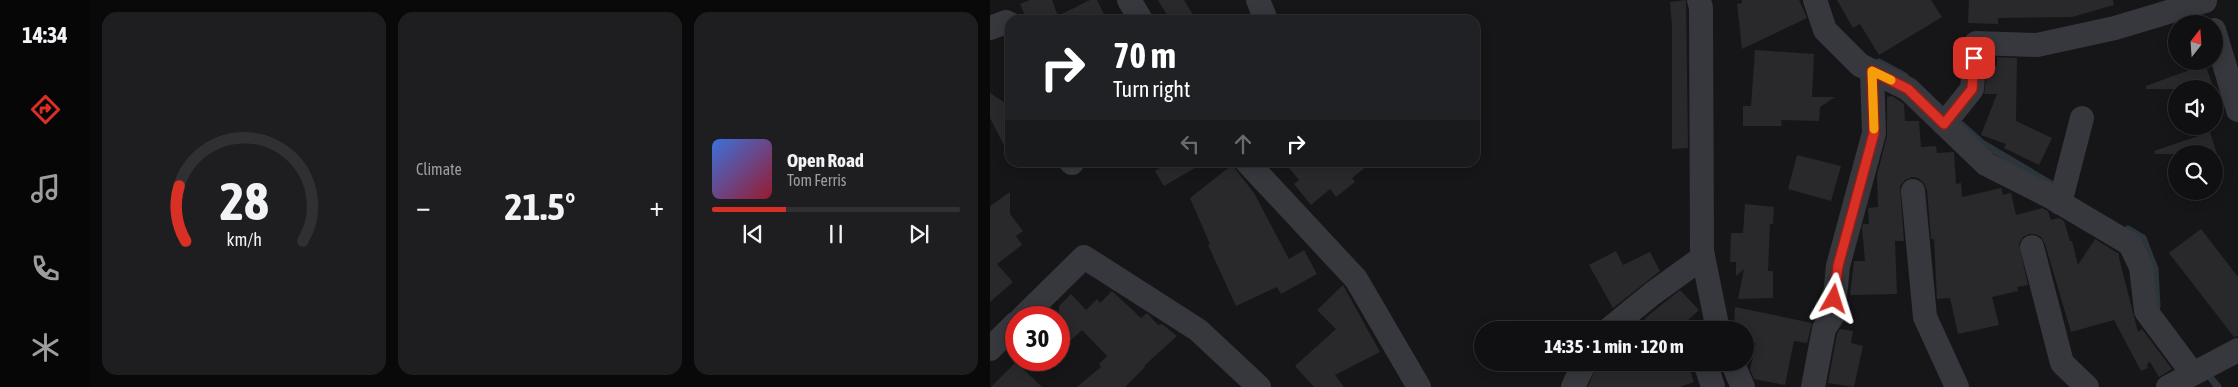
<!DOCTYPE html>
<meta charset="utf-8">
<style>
body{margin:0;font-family:"Asap Condensed",sans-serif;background:#1e1e20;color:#f1f3f6;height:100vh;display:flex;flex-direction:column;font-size:19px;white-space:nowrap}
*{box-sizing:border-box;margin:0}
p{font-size:16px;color:#9c9d9f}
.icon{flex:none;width:28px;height:28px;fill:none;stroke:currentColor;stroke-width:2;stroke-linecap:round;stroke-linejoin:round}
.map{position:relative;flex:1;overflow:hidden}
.side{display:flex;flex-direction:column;gap:12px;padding:12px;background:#09090a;width:900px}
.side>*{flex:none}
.guide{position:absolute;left:15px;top:15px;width:475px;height:152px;border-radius:15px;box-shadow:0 2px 12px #0003,0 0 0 1px #303032;background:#202124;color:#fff;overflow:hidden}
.needle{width:32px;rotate:17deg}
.controls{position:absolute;left:1178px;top:15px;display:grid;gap:10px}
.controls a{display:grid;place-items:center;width:55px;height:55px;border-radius:50%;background:#101012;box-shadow:0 2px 12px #0003,0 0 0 1px #303032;font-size:25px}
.speed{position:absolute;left:15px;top:306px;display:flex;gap:10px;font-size:25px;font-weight:700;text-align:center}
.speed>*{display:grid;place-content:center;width:65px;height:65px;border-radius:50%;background:#101012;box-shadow:0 2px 12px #0003,0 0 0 1px #303032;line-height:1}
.speed .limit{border:8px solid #d22;background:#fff;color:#111}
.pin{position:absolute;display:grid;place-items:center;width:42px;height:42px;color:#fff;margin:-21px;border-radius:10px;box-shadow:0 2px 8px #0006}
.me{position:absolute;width:55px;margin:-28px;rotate:6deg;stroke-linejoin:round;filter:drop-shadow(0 0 4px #0008)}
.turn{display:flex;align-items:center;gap:18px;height:105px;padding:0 25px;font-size:22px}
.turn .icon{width:65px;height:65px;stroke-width:2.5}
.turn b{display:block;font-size:35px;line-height:42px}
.lanes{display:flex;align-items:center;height:48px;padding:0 25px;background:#0003;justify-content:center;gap:25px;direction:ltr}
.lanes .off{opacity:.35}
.big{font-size:38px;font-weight:700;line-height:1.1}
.side .card{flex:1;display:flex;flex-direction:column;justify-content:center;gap:8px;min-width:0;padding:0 18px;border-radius:15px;background:#1e1e20}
.side .dial{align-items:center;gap:0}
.dial svg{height:130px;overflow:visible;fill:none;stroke:#303032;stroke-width:7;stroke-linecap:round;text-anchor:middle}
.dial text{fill:#f1f3f6;stroke:none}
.song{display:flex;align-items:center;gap:15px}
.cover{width:60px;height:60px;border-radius:8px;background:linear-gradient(135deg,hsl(220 70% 55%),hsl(350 70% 35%))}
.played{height:5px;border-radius:2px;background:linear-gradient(90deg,#d93025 30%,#303032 30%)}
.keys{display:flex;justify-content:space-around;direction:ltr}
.heat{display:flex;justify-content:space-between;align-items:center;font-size:28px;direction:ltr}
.side .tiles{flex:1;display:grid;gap:12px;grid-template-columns:repeat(3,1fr)}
.trip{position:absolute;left:484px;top:321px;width:280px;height:50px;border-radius:25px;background:#101012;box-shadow:0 2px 12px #0003,0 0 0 1px #303032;font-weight:700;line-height:50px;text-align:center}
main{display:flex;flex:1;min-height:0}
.tabs{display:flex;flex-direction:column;width:90px;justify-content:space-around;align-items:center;background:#060607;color:#9c9d9f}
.tabs .icon{width:35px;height:35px}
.tabs .selected{color:#d93025}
.tabs b{font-size:22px;color:#f1f3f6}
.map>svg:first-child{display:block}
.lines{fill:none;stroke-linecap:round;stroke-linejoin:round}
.stream{stroke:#2c353c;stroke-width:7}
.building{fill:#29292c}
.minor{stroke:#37383d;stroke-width:24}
.route-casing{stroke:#8d1f18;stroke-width:12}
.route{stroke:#d93025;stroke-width:9}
.slow{stroke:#f59e0b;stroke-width:9}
</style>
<main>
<nav class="tabs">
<b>14:34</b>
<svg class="icon selected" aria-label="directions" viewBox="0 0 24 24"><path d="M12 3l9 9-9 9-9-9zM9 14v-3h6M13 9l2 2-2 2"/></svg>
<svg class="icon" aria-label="music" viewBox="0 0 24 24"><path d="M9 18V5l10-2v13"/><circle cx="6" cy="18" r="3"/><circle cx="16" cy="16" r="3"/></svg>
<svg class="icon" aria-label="phone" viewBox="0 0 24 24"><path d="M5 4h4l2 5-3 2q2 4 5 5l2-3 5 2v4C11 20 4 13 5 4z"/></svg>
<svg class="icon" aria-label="climate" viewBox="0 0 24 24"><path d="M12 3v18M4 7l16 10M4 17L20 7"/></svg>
</nav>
<section class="side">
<div class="tiles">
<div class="card dial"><svg viewBox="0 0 100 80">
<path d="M14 69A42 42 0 1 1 86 69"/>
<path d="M14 69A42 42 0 0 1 10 35" stroke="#d93025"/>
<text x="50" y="56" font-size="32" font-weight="700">28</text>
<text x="50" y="72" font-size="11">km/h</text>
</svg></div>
<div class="card"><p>Climate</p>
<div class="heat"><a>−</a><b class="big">21.5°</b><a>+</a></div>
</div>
<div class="card">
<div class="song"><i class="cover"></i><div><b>Open Road</b><p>Tom Ferris</p></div></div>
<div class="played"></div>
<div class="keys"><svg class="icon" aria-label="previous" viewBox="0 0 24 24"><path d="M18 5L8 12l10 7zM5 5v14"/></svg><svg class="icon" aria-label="pause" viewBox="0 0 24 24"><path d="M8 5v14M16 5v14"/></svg><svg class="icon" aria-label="next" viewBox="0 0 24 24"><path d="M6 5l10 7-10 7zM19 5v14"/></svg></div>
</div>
</div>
</section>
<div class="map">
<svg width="1248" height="387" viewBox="0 0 1248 387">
<rect width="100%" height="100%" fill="#161618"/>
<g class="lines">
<g class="stream">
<path d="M889,62l26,14"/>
<path d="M972,125l20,18 69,41"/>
<path d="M1138,229l15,9 12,31 2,37"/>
<path d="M1216,372l12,15"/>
</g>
</g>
<g class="building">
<path d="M40,0h22l6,16 32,-16h7l10,20h-80l-7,-16z"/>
<path d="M168,0h26l12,20h-26z"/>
<path d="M696,0l2,148 -16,1v-124l-2,-23z"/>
<path d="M752,0h57l8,18 -65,31 -5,-45 5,-1z"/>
<path d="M847,0h94l11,17 -63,38 -19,-31 -7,4z"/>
<path d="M979,0h144l1,5 -42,12 -74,1v6l-30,-1z"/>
<path d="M765,50l59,4 -2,43h23l-15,10 -1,14 -38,-1 1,6h-39v-20h8z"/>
<path d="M1007,57l20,1 -1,63 36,17 -13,27 -35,-17 2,-4 -25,-9 16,-41h-13l4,-28h9z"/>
<path d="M1198,61h16l10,28h-68v-3l44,-16z"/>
<path d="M0,93l20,13v51l-20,-39z"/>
<path d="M902,96l12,8 1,17h14l2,26 15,-1 1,7 17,-1 2,32 5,-1 1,14 39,-9 2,7 8,-2 5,22 26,-7 6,3 3,9 8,-2 5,3 6,20h2l6,24 17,-26 24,15v4l19,74 4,-3 30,40 -13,8 -9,-15 -3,2 1,4 -7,3 -27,-51 -43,12 -26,-88 -4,-7 -6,-3h-6l-6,3 -4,7 9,41 -11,2 1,4 -26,6 7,28 -41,9 -8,-36 -13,1 -3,-60h-3l-4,-49 -3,-7 -6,-5 -6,-1 -7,3 -5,6 4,55h-9l2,53 -47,1 4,-34h11l-3,-33 1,-4h6l-1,-16 10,-1 -1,-32 10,-39v-39z"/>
<path d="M1220,132l7,22h-62l-1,-3z"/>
<path d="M807,155l44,11 -10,35 -43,-12z"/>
<path d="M179,162h36l-41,24 -9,-15z"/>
<path d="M294,162h88l-20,16 3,4 -19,15 -6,-8 -19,16 -17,-21 5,-4z"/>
<path d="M242,165l22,28 35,66 15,-9 13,24 -36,20 -4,-7 -41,19 -28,-61 2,-1 -20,-46z"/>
<path d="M20,192v22l13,17 -7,5 6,9 -25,19 16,18 -23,20v-96z"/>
<path d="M755,204l29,3 -1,17h-3l-2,47h5v27l-35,1 6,-30 -8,7v-14h-6l1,-29h12z"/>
<path d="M1211,229l37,48v59l-4,1 -65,-84z"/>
<path d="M626,251l7,14 27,-13 10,19 -47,37 -24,-43z"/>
<path d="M353,285l37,67 -45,23 9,12h-30l-19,-21 41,-37 -19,-19z"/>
<path d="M690,290l19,20 -22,20h-23l-10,-11z"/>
<path d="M122,291l29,27 6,-5 11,12 4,-1 15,12 -33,30 1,1 -20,20h-48l24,-20 -2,-3 8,-8 -25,-26 -23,21v-45l12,-12 15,16 11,-11 3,4z"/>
<path d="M745,307l77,16 -5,20 -13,-2 -9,44 -31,-6 -4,-9 6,-27 -11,-2v-11h-11z"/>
<path d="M850,329l13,2 -2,12 12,3 -9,41 -26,-4 9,-49z"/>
<path d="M26,362l26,25h-51z"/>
<path d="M608,362h89l7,20 -14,5h-92z"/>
</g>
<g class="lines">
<g class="minor">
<path d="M139,0l12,20"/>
<path d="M268,0l8,20"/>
<path d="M709,0l2,8 1,243 16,79"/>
<path d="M825,0l10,30 35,35 48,24 78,75 63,32 81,48 11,23 5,44 47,63"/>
<path d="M0,28l16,-6 4,2"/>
<path d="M1224,30l24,80"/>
<path d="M954,124l28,-35 4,-46 61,2 78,-17 90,-27"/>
<path d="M81,162l1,1"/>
<path d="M257,162l109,117 63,108"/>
<path d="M923,191l12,126 32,70"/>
<path d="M1070,203l22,-85"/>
<path d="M1042,247l30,116 25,24"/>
<path d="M32,318l62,-61 114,73 61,57"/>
<path d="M618,330l44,-36 51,-37"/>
<path d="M0,349l26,-26"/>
<path d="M715,362l8,25"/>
<path d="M742,362l11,25"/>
<path d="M583,387l12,-25"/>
<path d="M823,387l11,-58 9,-14 5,-49 36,-133 -2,-62"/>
<path d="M1178,387l70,-37"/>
</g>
</g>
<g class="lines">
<g class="route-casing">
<path id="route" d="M844,299l4,-33 36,-133 -2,-62 36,18 36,35 28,-35 2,-31"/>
</g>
<use href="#route" class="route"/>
<path class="slow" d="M884,129l-2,-58 19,9"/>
</g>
</svg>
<div class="controls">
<a><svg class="needle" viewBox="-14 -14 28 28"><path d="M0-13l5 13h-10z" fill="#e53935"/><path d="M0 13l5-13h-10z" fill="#9c9d9f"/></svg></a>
<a><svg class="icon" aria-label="sound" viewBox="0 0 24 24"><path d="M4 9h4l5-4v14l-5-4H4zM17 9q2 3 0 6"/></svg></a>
<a><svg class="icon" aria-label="search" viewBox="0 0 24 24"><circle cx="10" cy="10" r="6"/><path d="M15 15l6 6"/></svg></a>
</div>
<div class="speed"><div class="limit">30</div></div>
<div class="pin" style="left:984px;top:58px;background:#d93025"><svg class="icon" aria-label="arrive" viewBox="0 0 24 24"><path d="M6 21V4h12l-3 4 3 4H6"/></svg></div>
<svg class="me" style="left:844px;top:299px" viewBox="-20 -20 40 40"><path d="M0-17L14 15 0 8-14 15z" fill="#d93025" stroke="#fff" stroke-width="4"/></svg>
<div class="trip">14:35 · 1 min · 120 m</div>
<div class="guide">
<div class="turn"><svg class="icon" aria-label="right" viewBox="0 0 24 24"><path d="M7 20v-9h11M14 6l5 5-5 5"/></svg><div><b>70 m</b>Turn right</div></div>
<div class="lanes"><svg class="icon off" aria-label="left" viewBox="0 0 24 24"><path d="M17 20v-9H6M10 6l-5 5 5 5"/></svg><svg class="icon off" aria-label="ahead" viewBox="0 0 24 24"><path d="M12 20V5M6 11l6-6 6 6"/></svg><svg class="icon" aria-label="right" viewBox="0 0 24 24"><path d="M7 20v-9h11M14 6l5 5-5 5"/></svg></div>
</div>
</div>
</main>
